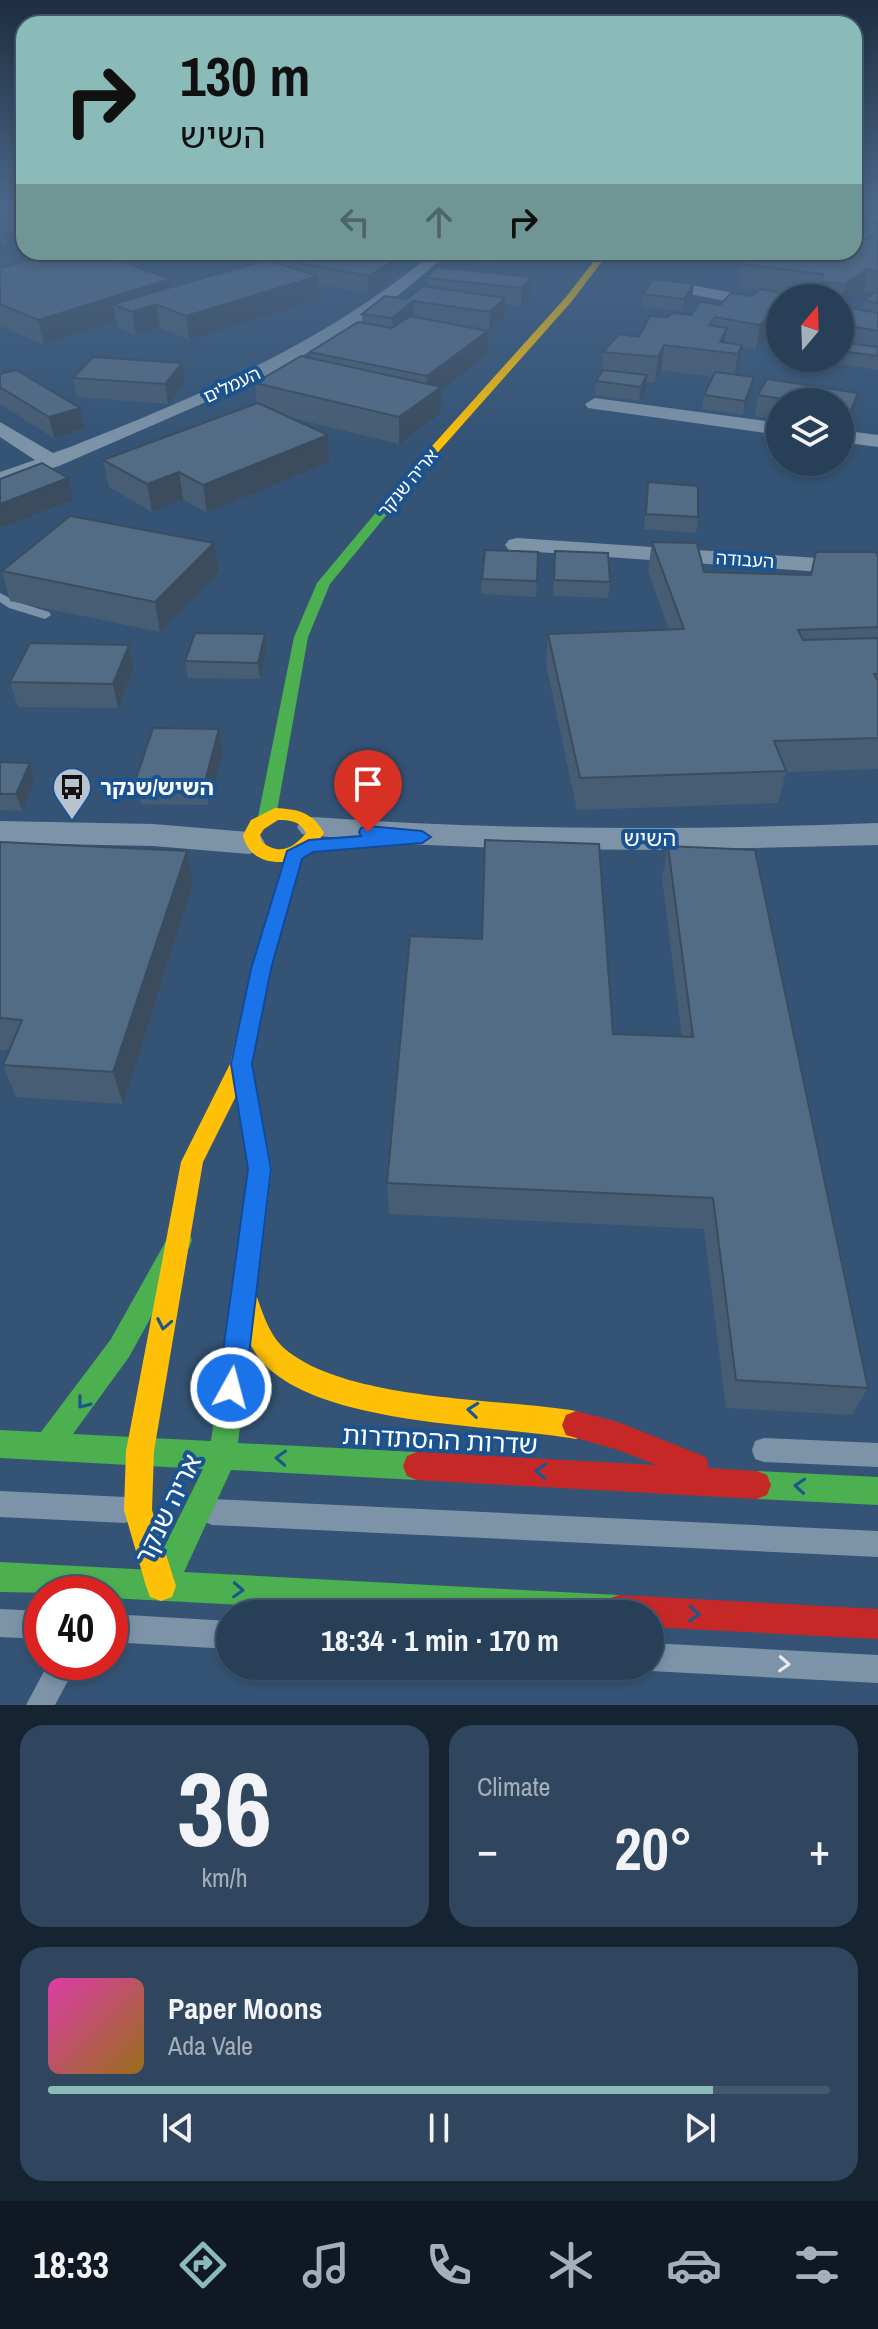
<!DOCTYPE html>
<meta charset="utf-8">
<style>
body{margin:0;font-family:"Archivo Narrow","Noto Sans Hebrew",sans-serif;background:#30465e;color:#f1f3f6;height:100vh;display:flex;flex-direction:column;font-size:30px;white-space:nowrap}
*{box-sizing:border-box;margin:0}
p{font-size:26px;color:#a5afba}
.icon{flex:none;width:44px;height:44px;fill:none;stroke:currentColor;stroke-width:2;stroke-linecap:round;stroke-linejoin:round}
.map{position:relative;height:1705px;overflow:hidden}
.details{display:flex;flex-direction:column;gap:20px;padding:20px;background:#162330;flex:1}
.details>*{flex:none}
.guide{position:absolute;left:16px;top:16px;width:846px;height:244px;border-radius:24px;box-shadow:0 4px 12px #0003,0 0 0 2px #44586e;background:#8bbbb9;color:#111;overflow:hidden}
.needle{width:52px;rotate:19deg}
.buttons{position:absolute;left:766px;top:284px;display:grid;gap:16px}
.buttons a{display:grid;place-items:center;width:88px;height:88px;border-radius:50%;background:#283f58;box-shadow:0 4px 12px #0003,0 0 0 2px #44586e;font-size:40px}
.speed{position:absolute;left:24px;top:1576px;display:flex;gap:16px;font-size:40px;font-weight:700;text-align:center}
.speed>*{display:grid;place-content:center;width:104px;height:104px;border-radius:50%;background:#283f58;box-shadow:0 4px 12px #0003,0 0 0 2px #44586e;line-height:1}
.speed .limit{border:12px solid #d22;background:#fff;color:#111}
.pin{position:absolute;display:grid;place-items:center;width:68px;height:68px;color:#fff;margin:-82px -34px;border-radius:50% 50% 50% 0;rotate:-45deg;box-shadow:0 0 8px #0007}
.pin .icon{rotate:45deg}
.me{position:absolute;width:88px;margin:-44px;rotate:7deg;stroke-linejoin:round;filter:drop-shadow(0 0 6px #0008)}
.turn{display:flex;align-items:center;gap:28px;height:168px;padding:0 32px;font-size:36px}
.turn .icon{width:104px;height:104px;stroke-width:2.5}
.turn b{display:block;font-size:56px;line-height:68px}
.lanes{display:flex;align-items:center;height:76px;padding:0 32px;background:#0003;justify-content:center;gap:40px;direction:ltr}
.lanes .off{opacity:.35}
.big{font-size:60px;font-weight:800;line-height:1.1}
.details .tile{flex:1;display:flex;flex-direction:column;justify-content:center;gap:12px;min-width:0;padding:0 28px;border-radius:24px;background:#30465e}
.details .dial{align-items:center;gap:0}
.dial b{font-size:104px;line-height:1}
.song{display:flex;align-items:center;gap:24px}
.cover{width:96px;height:96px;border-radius:12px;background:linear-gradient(135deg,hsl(320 70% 55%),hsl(40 70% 35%))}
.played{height:8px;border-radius:4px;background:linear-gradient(90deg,#8bbbb9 85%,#44586e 85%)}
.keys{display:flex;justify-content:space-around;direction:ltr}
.heat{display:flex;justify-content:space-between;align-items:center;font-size:44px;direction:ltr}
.details .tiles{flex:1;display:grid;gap:20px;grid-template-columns:1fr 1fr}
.tile:last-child{grid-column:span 2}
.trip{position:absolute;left:216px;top:1600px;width:448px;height:80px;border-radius:40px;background:#283f58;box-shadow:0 4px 12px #0003,0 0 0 2px #44586e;font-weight:800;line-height:80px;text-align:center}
.menu{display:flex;height:128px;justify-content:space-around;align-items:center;background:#101923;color:#a5afba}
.menu .icon{width:56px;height:56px}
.menu .on{color:#8bbbb9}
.menu b{font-size:36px;color:#f1f3f6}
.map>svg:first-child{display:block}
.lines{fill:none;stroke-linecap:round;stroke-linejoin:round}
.lane{fill:#7d93a8;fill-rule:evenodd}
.street{fill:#7d93a8;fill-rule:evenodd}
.fast{fill:#4caf50;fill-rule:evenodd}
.slow{fill:#ffc107;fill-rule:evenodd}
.jam{fill:#c62828;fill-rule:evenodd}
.wall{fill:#475d73;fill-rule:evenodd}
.shaded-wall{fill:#3a4c5e}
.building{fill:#536c86;stroke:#3a4c5e;stroke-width:2}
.oneway{stroke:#1c588d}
.oneway2{stroke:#e5e9ee}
.route{fill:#1a73e8;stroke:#114b97;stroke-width:2}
.labels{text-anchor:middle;stroke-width:8;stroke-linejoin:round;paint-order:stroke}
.far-street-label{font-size:18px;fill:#fff;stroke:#1a5390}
.poi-label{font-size:22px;font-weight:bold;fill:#fff;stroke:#1a5390;text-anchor:start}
.street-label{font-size:22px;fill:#fff;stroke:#1a5390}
.near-street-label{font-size:26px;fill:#fff;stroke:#1a5390}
</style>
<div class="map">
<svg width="878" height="1705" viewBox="0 0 878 1705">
<rect width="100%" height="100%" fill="#355475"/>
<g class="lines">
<g class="lane">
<path d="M0,593l17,9 32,10 2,3 -6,4 -36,-11 -9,-6z"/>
<path d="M764,1438l114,5v24l-114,-5 -9,-3 -3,-9 3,-9z"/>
<path d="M0,1491l125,6 9,4 4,9 -4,9 -9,4 -125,-6z"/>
<path d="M212,1499l666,32v26l-666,-32 -9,-4 -4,-9 4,-9z"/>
<path d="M0,1609l42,2v28l-42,-2z"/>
<path d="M110,1614l120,7v28l-120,-7z"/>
<path d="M650,1643l228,12v28l-228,-12 -10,-5h10z"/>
<path d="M49,1662h29l-23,43h-29z"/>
</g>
<g class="street">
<path d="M434,252h16l-67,56 -108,64 -216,94 -59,19v-13l35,-12 -35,-23v-15l53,31 17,-6c130,-51 256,-105 364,-195z"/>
<path d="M666,280l114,22v10l-120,-24 -2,-3z"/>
<path d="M595,398l185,25v12l-192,-27 -3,-4z"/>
<path d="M840,430l38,5v12l-38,-5z"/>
<path d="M517,538l361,24v14l-369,-26 -4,-5 4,-5z"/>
<path d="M313,817c188,14 376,13 565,6v22l-212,5 -142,-1 -141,-6 -81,-9 -5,-7 5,-7z"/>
<path d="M0,821l153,3 96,8 11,3 5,8 -5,8 -11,3 -96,-8 -153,-3z"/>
</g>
<g class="fast">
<path d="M854,209l24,7v4l-24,-7z"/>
<path d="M424,455l10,2 -104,127 -22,53 -32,180 -3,4h-12l-3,-4 36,-180 23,-54z"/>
<path d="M241,1055l8,3 3,6 20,105 -34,274 179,9 10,4 4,10 -4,10 -10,4 -186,-10 -47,102 435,23 11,4 4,11 -2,4h-219l-303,-16v-4l-110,-2v-30l153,8 50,-101 -203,-11v-28l41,2 70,-93 60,-107 9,-3 9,3 3,8 -3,8 -60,109 -56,77 138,7 37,-272 -18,-105 3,-6z"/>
<path d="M757,1471l121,6v28l-121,-6 -10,-4 -4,-10 4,-10z"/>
</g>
<g class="slow">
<path d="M601,252h8l-37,49 -140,158h-8v-4l142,-158z"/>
<path d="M275,808c22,1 38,4 49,25l-14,19 -7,4 -32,113 -19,95 -49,98 -49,289 -2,59 24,76 -4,11 -11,4 -11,-4 -4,-11 -22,-76 2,-59 55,-289 49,-98 21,-95 32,-107c-19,1 -36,-7 -40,-27l8,-15zM278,820c12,0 22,1 28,13 -12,15 -27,23 -44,9l-2,-7 4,-6z"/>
<path d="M243,1280l9,4c9,21 14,48 33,65 62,52 211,49 291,62l10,4 4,10 -4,10 -10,4c-84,-15 -252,-13 -312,-75 -18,-19 -25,-48 -34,-72l4,-8z"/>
</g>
<g class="jam">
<path d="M576,1411l42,11 88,35 3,11 48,3 10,4 4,10 -4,10 -10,4 -340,-19 -10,-4 -4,-10 4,-10 10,-4 240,13 -39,-15 -52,-15 -4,-10 4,-10z"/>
<path d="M619,1595l259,14v30l-228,-12v-13h-44l-2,-4 4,-11z"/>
</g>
</g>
<g class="wall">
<path d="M0,206h24v26l-22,-9z"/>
<path d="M878,221v149l-54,-8 1,-4h15v-60h-22l-51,-8 -11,59 -14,-2 -4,23 -2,5 16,16 -9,24 -41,-6 2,-14 9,-18 -52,-7 -6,12h-9v7l-7,12 -44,-6 1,-14 6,-9 1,-20 36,-15 29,-20 23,-2 60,-19 10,-6 -22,-3 3,-23 2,-3h-3l2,-9h111zM863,292l9,2 -8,6 -2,10 -20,-4z"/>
<path d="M206,252h33l-12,8 -20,-2z"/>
<path d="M458,252h52l-13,12 -39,-4z"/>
<path d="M516,252h29l-7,7 -22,-3z"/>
<path d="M248,253l144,27 -24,14 -50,-10 1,15 -130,41 -29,-12 -24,7 -18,-7 -2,-7 -72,24 -44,-19v-58l172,19 77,-22z"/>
<path d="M531,277l-1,18 -9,11 -16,-2v12l-16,15h-1l-1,24 -46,36v22l-42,31 -115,-28 44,19 1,27 -122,51 -24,-14 -31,13 -43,-25 -6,-27 154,-56 -2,-21 55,-25v-6l52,-29v-9l45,-15 19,-12v-9z"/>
<path d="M694,284l-2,12 -10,15 -40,-4 1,-13z"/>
<path d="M0,374l84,54 -30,10 -54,-34z"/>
<path d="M73,378l112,5 -17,21 -91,-7z"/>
<path d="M858,393l-5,20 -7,17 -6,-1v-27h-60v18l-25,-4 3,-21z"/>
<path d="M648,482l50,35 -2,16 -52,-4z"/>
<path d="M652,542l52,30 107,3 5,-23 62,5v212l-92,3 -8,31 -201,7 -31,-146 2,-30 121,-4 -21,-59z"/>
<path d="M555,551l55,31 -2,16 -55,-2z"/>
<path d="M538,552l-2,45 -55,-3 1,-15z"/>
<path d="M2,571l217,1 -59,60 -150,-31z"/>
<path d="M265,634l2,16 -7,29 -72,-1 -3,-17z"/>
<path d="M129,645l5,23 -16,40 -100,-1 -8,-25z"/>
<path d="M219,729l4,25 -14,51 -68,-1 -5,-25z"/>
<path d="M0,762l30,1 5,17 -13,31 -22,-1z"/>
<path d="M0,842l187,9 6,32 -70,221 -107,-7 -13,-32 6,-15h-9z"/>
<path d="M668,846l200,542 -16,27 -126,-7 -22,-179 -315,-15 -2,-31 226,-149 69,3 -20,-159z"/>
</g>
<g class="shaded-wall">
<path d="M10,241l2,12 -12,3v-12z"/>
<path d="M226,252h13l-12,8z"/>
<path d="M498,252h12l-13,12z"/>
<path d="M539,252h6l-7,7z"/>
<path d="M392,262v18l-24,14v-18z"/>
<path d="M868,269l-5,23 -23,15 5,-23z"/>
<path d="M318,276l1,23 -130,41 -3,-24z"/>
<path d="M531,277l-1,18 -9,11 1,-18z"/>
<path d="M171,279l3,23 -18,2 4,24 -24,7 -4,-23 -19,-8 3,17 -72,24 -6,-25z"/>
<path d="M694,284l-2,12 -10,15 2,-12z"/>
<path d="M505,298v18l-16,15 1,-19z"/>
<path d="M413,301l1,19 -21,17 -1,-19z"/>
<path d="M780,305v19l-24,25 4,-24z"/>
<path d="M727,328l-4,24 -3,-10z"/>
<path d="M488,331l-1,24 -46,36v22l-42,31v-27l28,-20v-21z"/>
<path d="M664,345l-3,25 -6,12 3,-25z"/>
<path d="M742,345l-4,25 -4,9 4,-25z"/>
<path d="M182,363l3,20 -17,21 -3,-20z"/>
<path d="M647,375l-1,14 -7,12 2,-14z"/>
<path d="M754,377l-2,14 -9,24 2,-14z"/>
<path d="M858,393l-5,20 -7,17 5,-20z"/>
<path d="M80,408l4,20 -30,10 -5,-21z"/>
<path d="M328,435l1,27 -122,51 -4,-28z"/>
<path d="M179,472l4,27 -31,13 -5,-28z"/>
<path d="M68,478l5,22 -73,28v-24z"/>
<path d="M214,543l5,29 -59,60 -5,-30z"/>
<path d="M265,634l2,16 -7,29 -2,-16z"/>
<path d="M129,645l5,23 -16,40 -5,-24z"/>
<path d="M219,729l4,25 -14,51 -4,-24z"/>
<path d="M30,763l5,17 -13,31 -6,-17z"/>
<path d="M187,851l6,32 -70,221 -10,-32z"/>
</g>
<g class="building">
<path d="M0,206h24v11l-24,-10z"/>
<path d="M854,214l24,7v14l-24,7z"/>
<path d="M878,235v37l-10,-3 -23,15 -24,-2 2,-8 -81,-10 6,-10 38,5 5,-7h63v-10z"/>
<path d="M0,237l10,4 -10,3z"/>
<path d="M59,252h35l77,27 -133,41 -38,-16v-36z"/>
<path d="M250,252h84l58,10 -24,14 -120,-23z"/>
<path d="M266,260l52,16 -132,40 -30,-12 -24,8 -19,-8z"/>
<path d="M437,267l94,10 -9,11 -96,-10z"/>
<path d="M653,279l41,5 -10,15 -41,-5z"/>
<path d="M423,286l82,12 -15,14 -77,-11 -21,17 -30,-4 23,-18 22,3z"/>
<path d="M761,289l29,6 -3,3h-7v7l-20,20 -45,-8 -6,8 18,3 -7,14 22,3 -4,9 -74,-9 -6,12 -55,-5 16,-18 20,3 11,-21 18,1 4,-4 19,2 9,-13 20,3 11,-12 20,3z"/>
<path d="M875,292l3,1v10l-14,-3z"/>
<path d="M840,306l38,7v18l-38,-7z"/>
<path d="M410,316l78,15 -61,45 -117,-24 48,-30 34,6z"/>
<path d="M840,342l38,5v9l-38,-5z"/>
<path d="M301,356l140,31 -42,30 -144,-34z"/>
<path d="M93,357l89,6 -17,21 -92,-6z"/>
<path d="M16,370l64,38 -31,9 -49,-30v-13z"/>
<path d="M603,370l44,5 -6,12 -45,-6z"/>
<path d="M715,372l39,5 -9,24 -41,-6z"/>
<path d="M767,379l91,14 -7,17 -11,-2v-6h-39l-43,-7z"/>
<path d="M258,403l70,32 -125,50 -24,-13 -32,12 -44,-24z"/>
<path d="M42,463l26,15 -68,26v-25z"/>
<path d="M648,482l50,4v31l-52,-3z"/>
<path d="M70,516l144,27 -59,59 -153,-31z"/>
<path d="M652,542l45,1 7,29 107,3 5,-23h60l2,5v70l-80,3 5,10 75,-2v36h-4l4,7v57l-104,3 12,30 -206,7 -32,-144 136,-5z"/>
<path d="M485,550l53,2 -1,29 -55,-2z"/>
<path d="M555,551l53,2 2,29 -56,-2z"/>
<path d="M195,633l70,1 -7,29 -73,-2z"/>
<path d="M30,643l99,2 -16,39 -103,-2z"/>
<path d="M153,728l66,1 -14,52 -69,-2z"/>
<path d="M0,762l30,1 -14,31h-16z"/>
<path d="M485,840l114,4 14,190 80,3 -25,-191 87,4 113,538 -132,-8 -23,-182 -326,-15 23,-247 72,3z"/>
<path d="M0,842l187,9 -74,221 -110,-7 19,-45 -22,-2z"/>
</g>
<defs><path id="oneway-chevron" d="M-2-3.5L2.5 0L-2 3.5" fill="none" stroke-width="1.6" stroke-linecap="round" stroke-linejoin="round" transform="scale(2)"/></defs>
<g class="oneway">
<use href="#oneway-chevron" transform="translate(164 1324) rotate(101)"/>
<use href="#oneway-chevron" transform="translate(83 1403) rotate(128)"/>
<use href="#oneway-chevron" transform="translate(473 1410) rotate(-174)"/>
<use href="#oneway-chevron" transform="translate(281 1458) rotate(-177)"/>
<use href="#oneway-chevron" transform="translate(541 1471) rotate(-177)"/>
<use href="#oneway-chevron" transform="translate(800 1486) rotate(-176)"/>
<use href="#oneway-chevron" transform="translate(238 1590) rotate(3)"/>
<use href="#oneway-chevron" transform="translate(694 1614) rotate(3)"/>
</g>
<use class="oneway2" href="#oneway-chevron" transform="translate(784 1664) rotate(3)"/>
<linearGradient id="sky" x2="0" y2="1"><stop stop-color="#1d2e40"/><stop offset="0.46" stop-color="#4b6789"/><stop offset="1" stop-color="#4b6789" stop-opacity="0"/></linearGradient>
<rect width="878" height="445" fill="url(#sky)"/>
<path class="route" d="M368,826l54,5 9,6 -9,6 -109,9 -11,7 -31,110 -19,95 19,105 -26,219 -4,9 -10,4 -9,-4 -4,-9 30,-219 -17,-105 20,-95 36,-118 22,-11 52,-4 -2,-4 2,-4z"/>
<defs>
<g id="bus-pin" transform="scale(2)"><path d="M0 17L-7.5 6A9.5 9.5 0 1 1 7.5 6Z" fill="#b8c3cf" stroke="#1a5390"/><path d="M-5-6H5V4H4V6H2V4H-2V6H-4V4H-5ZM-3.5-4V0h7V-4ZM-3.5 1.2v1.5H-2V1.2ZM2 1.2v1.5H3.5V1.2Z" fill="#111"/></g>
</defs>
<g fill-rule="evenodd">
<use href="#bus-pin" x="72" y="787"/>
</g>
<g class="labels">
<g class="far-street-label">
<text transform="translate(232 385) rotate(-25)" y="6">העמלים</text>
<text transform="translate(408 483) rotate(-50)" y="6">אריה שנקר</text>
<text transform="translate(745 560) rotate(4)" y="6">העבודה</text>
</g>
<g class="poi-label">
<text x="100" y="795">השיש/שנקר</text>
</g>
<g class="street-label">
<text x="650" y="846">השיש</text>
</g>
<g class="near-street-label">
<text transform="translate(440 1440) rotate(3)" y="9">שדרות ההסתדרות</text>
<text transform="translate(168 1509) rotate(-64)" y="9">אריה שנקר</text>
</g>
</g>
</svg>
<div class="buttons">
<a><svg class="needle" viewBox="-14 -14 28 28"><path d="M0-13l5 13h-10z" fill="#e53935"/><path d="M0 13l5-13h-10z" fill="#a5afba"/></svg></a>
<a><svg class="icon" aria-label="layers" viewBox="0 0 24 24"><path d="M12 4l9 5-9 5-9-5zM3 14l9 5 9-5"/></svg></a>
</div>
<div class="speed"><div class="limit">40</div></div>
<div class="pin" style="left:368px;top:832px;background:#d93025"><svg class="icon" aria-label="arrive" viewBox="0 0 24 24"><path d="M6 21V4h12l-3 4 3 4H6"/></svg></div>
<svg class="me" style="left:231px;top:1388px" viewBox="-20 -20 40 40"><circle r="17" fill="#1a73e8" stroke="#fff" stroke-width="3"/><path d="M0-11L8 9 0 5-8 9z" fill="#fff"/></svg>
<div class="trip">18:34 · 1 min · 170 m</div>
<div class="guide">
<div class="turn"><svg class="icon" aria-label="right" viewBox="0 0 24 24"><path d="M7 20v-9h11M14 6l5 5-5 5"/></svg><div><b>130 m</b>השיש</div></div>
<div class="lanes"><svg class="icon off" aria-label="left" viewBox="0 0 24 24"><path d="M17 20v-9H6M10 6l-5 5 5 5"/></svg><svg class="icon off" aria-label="ahead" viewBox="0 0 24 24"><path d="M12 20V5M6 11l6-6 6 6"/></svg><svg class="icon" aria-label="right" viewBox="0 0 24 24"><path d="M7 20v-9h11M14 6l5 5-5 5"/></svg></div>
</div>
</div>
<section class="details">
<div class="tiles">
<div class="tile dial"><b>36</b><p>km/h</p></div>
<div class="tile"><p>Climate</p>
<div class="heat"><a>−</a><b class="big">20°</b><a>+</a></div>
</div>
<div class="tile">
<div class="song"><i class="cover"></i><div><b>Paper Moons</b><p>Ada Vale</p></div></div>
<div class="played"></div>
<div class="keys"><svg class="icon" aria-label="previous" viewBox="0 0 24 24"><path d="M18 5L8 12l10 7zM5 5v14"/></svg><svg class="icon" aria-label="pause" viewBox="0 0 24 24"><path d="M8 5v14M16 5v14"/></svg><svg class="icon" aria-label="next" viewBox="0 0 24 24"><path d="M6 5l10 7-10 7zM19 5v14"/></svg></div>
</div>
</div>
</section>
<nav class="menu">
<b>18:33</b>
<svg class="icon on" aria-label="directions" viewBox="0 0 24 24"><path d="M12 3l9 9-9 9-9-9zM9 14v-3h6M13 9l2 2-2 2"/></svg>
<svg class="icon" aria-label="music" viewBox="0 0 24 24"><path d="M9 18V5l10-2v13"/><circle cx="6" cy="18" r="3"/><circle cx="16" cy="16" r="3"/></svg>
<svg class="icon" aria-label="phone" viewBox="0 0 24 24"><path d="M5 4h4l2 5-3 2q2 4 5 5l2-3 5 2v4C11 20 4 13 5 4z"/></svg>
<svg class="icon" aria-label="climate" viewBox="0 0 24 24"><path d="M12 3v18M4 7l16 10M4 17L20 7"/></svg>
<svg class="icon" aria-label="car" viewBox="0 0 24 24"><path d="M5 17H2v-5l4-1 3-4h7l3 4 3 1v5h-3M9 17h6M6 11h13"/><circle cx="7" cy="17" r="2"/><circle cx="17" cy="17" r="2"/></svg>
<svg class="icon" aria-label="filters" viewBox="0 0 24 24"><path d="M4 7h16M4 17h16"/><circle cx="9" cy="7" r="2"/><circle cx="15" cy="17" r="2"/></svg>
</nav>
